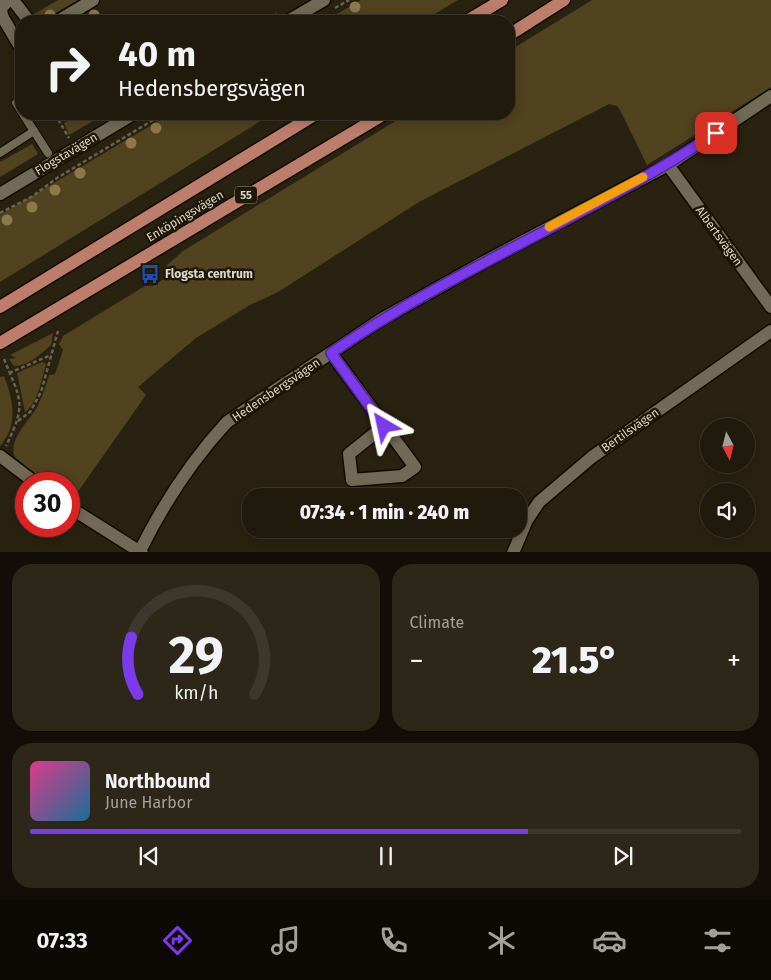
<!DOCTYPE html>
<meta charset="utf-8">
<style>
body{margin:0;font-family:"Fira Sans",sans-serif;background:#2d271a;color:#f1f3f6;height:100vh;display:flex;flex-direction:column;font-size:19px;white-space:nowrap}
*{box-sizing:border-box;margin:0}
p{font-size:16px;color:#a2a19d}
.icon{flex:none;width:28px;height:28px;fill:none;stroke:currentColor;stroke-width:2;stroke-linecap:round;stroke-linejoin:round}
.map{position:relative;height:552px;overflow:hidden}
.panel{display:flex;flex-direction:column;gap:12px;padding:12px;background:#120e07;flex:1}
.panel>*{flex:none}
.banner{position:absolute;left:15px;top:15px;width:500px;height:105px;border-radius:20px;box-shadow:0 2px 12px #0003,0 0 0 1px #3d382d;background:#201a0c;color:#f1f3f6;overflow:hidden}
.needle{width:32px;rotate:173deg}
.tools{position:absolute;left:700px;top:418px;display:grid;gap:10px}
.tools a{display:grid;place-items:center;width:55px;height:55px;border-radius:50%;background:#201a0c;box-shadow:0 2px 12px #0003,0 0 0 1px #3d382d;font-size:25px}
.speed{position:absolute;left:15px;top:472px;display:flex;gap:10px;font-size:25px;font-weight:700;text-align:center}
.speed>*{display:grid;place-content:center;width:65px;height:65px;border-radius:50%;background:#201a0c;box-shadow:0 2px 12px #0003,0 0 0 1px #3d382d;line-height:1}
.speed .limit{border:8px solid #d22;background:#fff;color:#111}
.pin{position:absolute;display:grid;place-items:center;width:42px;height:42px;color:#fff;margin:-21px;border-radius:10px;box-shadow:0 2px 8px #0006}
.me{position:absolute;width:55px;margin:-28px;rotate:324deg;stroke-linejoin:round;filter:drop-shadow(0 0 4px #0008)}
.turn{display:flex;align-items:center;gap:18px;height:105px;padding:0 20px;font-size:22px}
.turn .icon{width:65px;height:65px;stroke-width:2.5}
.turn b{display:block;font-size:35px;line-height:42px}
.big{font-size:38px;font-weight:800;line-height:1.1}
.panel .widget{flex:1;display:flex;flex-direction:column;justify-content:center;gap:8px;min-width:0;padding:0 18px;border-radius:20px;background:#2d271a}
.panel .dial{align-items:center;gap:0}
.dial svg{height:130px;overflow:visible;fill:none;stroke:#3d382d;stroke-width:7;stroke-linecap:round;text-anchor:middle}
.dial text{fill:#f1f3f6;stroke:none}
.song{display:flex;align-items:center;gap:15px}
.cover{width:60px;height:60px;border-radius:8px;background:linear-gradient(135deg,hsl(330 70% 55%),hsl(200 70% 35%))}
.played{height:5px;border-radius:2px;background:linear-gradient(90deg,#7c3aed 70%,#3d382d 70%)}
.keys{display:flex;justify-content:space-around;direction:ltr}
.heat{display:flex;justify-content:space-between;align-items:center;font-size:28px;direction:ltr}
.panel .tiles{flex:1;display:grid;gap:12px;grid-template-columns:1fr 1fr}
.widget:last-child{grid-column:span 2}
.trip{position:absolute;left:242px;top:488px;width:285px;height:50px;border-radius:20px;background:#201a0c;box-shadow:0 2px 12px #0003,0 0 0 1px #3d382d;font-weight:800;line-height:50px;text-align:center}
.dock{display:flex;height:80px;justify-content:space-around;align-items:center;background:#0d0a05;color:#a2a19d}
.dock .icon{width:35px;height:35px}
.dock .selected{color:#7c3aed}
.dock b{font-size:22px;color:#f1f3f6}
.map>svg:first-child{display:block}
.green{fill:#514220}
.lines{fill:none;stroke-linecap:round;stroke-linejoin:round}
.lane-casing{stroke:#120b00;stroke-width:10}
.street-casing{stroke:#120b00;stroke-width:15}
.primary-casing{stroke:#120b00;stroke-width:15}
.path{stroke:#696253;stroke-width:2.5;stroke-dasharray:4 2.5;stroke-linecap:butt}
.lane{stroke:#726956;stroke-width:8}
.street{stroke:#726956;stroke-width:12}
.primary{stroke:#bc7d6b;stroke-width:12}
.tree{fill:#8d784a}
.route-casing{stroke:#51269a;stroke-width:12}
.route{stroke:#7c3aed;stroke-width:9}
.slow{stroke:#f59e0b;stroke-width:9}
.labels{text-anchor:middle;stroke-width:5;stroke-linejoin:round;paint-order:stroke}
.shield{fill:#201807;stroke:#a49e91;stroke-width:1}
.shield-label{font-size:11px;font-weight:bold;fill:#dcd7cc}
.street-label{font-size:12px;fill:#dcd7cc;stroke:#201807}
.poi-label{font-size:12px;font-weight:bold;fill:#dcd7cc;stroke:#201807;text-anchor:start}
</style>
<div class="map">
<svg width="771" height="553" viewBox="0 0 771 553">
<rect width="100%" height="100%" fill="#2a2210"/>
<g class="green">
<path d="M58,0h20l-36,21h-4l-4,-7z"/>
<path d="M361,0h97l-35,21h-98z"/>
<path d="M592,0h179v87l-124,78 -27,-55 -3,-4 -8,-2 -190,98 -141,90 -28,13 -54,33 -58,49 8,8 -76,108 -1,-19h-22l-32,-27c-8,-18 16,-37 23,-52 5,-10 8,-20 11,-30l6,-1 8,-24 -4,-6 4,-8 82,-50h8l12,-8 1,-12 17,-15 224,-137h102v-63z"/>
<path d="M80,114h25l-36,21 -5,-12z"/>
<path d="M170,114h102l-272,168v-67z"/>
<path d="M32,144l6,10 -38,23v-15z"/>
<path d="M53,333l-2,12c-10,9 -23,21 -37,21l-5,-7 7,-1 -6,-3z"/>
<path d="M42,362l4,2c-4,14 -8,39 -21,48l-8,-39z"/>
<path d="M4,376c9,24 15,48 -4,70v-69z"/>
</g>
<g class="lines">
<g class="lane-casing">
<g id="lane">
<path d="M16,103l5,8"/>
<path d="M23,114l25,39"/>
<path d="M0,153l34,-22"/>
</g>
</g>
<g class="street-casing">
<g id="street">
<path d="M9,0l-8,8 1,8 17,29 2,-2"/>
<path d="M13,0l16,21"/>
<path d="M58,21l35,-21"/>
<path d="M288,21l36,-21"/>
<path d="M668,165l103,142"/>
<path d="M0,194l133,-80"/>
<path d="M331,353l84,114 -13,9 -50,4 -3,-26 35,-28"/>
<path d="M0,456l37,28"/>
<path d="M69,507l73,46"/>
<path d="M139,553c23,-47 53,-93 88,-131l155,-103 104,-58 182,-96 103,-69"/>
<path d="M513,553l14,-33 12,-18 53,-45 179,-126"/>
</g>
</g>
<g class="primary-casing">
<g id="primary">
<path d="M467,21l35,-21"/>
<path d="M509,35l55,-35"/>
<path d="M0,307l316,-193"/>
<path d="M0,343l384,-229"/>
</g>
</g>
<g class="path">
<path d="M335,8l14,-8"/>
<path d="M265,21l12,-7"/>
<path d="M55,114l14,24"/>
<path d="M0,213l33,-17 24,-18 106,-64"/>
<path d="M4,359c17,42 23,44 2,87"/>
<path d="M9,373l42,-18"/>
<path d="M18,421l12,-9 11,-20 17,-61"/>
</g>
<use href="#lane" class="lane"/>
<use href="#street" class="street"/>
<use href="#primary" class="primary"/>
</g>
<g class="tree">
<circle cx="355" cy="7" r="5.5"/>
<circle cx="50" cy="15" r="5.5"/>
<circle cx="94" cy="15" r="5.5"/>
<circle cx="156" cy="128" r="5.5"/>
<circle cx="131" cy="143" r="5.5"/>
<circle cx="80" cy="173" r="5.5"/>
<circle cx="55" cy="190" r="5.5"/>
<circle cx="32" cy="207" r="5.5"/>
<circle cx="7" cy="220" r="5.5"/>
</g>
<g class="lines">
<g class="route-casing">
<path id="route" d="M384,426l-53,-73c122,-84 262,-138 385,-220"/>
</g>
<use href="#route" class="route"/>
<path class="slow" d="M549,227l94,-50"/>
</g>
<defs>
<g id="bus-bare" transform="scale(1.5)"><path d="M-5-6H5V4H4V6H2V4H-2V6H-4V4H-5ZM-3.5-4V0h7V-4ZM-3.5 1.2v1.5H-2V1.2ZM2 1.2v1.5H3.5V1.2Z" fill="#1a4fb4" stroke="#201807" stroke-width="2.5" paint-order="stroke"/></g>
</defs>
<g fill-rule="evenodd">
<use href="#bus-bare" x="150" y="274"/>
</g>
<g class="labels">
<rect class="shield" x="235" y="186.5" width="22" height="17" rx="4"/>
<g class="shield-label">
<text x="246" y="199">55</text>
</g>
<g class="street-label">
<text transform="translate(66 154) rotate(-31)" y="4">Flogstavägen</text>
<text transform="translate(185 216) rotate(-31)" y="4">Enköpingsvägen</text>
<text transform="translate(719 236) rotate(54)" y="4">Albertsvägen</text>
<text transform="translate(276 390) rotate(-34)" y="4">Hedensbergsvägen</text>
<text transform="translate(630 430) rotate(-35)" y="4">Bertilsvägen</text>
</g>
<g class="poi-label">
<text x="165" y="278">Flogsta centrum</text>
</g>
</g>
</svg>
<div class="tools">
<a><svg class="needle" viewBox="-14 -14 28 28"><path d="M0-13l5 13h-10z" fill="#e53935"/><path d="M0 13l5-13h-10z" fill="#a2a19d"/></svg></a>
<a><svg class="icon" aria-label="sound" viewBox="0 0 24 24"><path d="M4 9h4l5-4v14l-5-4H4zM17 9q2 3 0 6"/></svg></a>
</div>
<div class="speed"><div class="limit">30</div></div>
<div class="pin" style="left:716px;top:133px;background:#d93025"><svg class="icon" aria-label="arrive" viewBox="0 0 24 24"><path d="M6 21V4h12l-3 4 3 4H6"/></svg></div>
<svg class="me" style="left:384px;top:426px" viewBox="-20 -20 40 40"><path d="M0-17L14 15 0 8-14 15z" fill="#7c3aed" stroke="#fff" stroke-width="4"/></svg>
<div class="trip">07:34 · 1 min · 240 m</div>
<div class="banner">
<div class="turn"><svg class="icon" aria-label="right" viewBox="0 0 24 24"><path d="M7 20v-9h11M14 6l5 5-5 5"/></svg><div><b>40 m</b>Hedensbergsvägen</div></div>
</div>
</div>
<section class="panel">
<div class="tiles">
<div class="widget dial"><svg viewBox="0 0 100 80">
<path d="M14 69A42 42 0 1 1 86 69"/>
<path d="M14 69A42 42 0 0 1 10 34" stroke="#7c3aed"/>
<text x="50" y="56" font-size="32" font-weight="700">29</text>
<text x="50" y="72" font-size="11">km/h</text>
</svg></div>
<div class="widget"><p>Climate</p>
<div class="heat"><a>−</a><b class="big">21.5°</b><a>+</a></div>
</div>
<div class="widget">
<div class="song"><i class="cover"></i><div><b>Northbound</b><p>June Harbor</p></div></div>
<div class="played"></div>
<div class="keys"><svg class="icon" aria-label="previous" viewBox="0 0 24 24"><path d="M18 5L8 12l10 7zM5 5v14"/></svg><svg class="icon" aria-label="pause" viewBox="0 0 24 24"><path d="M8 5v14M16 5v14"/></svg><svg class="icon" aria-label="next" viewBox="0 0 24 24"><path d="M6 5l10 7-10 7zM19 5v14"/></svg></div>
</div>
</div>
</section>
<nav class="dock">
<b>07:33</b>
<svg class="icon selected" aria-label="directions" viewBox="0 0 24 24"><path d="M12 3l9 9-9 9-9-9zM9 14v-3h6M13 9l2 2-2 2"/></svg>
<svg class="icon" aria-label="music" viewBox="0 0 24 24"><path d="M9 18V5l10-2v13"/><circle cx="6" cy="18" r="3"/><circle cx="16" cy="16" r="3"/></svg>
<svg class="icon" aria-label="phone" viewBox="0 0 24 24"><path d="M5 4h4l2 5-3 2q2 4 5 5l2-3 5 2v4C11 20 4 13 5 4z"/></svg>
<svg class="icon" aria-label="climate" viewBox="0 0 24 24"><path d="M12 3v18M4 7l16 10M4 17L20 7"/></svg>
<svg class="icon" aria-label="car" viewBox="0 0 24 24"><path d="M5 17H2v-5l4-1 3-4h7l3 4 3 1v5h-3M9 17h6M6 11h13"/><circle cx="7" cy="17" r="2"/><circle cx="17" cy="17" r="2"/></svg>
<svg class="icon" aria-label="filters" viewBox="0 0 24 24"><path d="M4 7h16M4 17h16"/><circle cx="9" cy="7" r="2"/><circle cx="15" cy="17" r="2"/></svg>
</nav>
